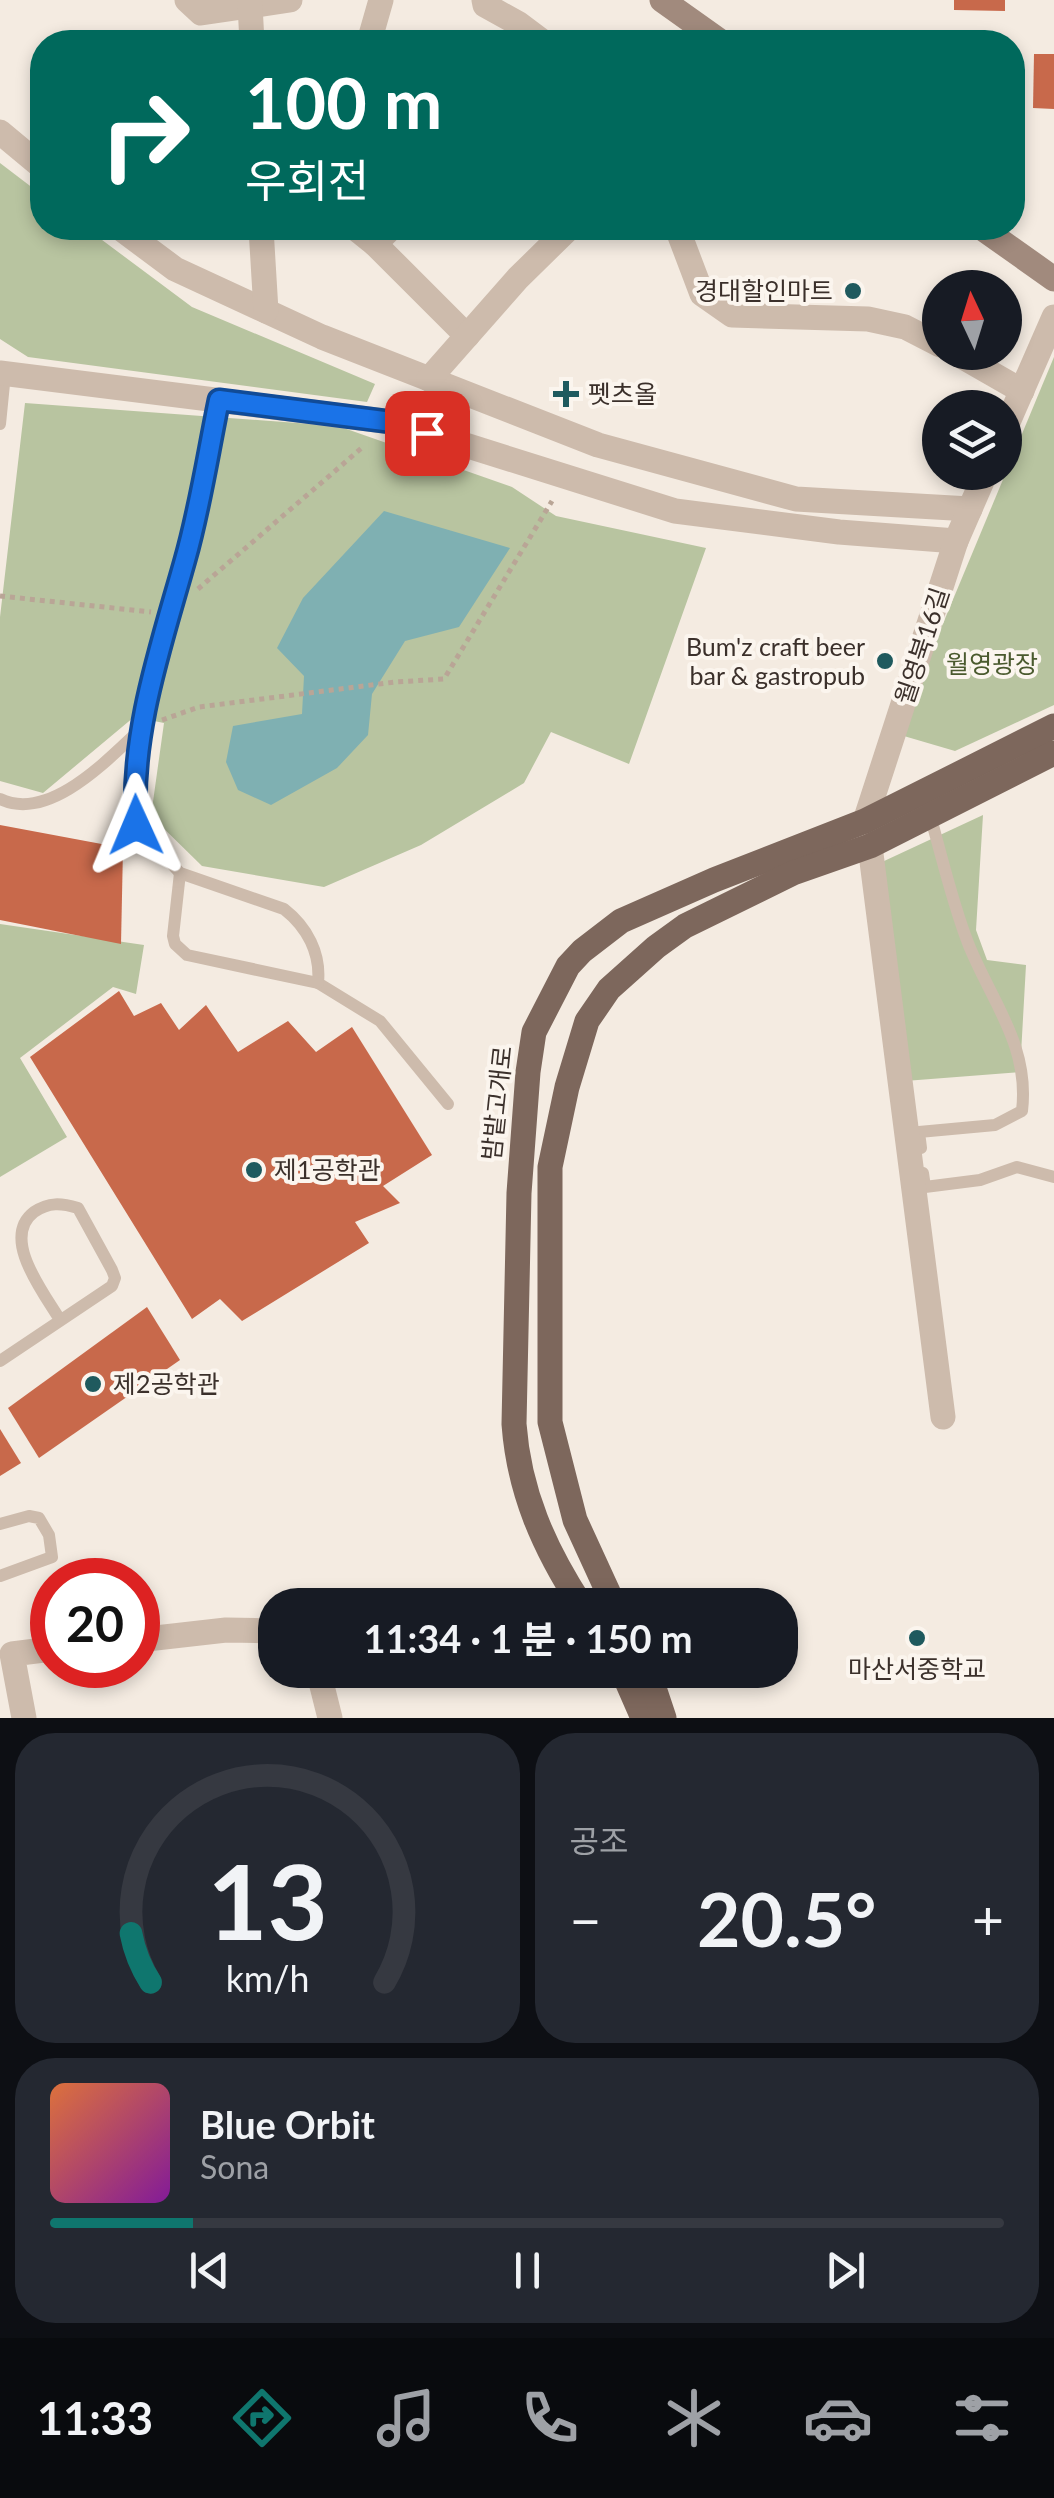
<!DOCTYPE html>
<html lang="ko">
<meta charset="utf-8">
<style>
body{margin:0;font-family:Lato,"Noto Sans KR",sans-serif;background:#242831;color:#f1f3f6;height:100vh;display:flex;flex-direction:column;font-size:38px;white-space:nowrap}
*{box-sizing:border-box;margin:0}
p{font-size:32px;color:#9ea1a6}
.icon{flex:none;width:55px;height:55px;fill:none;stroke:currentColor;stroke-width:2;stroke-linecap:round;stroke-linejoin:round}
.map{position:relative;height:1718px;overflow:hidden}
.panel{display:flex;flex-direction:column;gap:15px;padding:15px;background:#0d0f14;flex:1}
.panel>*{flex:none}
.top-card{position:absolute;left:30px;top:30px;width:995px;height:210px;border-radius:40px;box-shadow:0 5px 15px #0003;background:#00695c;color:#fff;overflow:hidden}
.needle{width:65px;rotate:356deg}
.controls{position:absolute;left:922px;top:270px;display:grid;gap:20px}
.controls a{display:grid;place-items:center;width:100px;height:100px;border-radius:50%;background:#171b24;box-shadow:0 5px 15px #0003;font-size:50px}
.speed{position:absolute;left:30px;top:1558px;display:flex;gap:20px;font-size:50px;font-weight:700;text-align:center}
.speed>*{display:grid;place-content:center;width:130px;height:130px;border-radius:50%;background:#171b24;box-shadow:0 5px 15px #0003;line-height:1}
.speed .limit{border:15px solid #d22;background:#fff;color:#111}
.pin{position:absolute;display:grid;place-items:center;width:85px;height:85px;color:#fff;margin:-42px;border-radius:20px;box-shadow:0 5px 15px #0006}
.me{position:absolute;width:110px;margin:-55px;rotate:359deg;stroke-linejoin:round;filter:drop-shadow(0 0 8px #0008)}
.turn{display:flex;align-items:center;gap:35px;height:210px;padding:0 50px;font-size:45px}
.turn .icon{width:130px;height:130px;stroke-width:2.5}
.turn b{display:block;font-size:70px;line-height:85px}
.big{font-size:75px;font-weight:700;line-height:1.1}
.panel .card{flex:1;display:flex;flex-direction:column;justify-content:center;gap:15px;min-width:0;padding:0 35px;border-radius:40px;background:#242831}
.panel .dial{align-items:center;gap:0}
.dial svg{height:260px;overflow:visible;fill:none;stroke:#363941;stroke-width:7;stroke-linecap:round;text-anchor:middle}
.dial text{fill:#f1f3f6;stroke:none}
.song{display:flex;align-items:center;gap:30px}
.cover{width:120px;height:120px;border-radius:15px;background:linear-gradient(135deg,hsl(20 70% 55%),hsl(290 70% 35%))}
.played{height:10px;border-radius:5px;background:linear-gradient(90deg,#0f766e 15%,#363941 15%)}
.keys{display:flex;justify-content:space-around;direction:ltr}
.heat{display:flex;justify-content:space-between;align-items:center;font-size:55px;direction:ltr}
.panel .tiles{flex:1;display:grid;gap:15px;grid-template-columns:1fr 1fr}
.card:last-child{grid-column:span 2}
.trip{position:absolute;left:258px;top:1588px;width:540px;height:100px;border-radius:40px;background:#171b24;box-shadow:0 5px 15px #0003;font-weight:700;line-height:100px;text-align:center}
.tabs{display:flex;height:160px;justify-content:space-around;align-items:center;background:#090b0e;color:#9ea1a6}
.tabs .icon{width:70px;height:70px}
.tabs .current{color:#0f766e}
.tabs b{font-size:45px;color:#f1f3f6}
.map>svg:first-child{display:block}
.green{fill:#b8c4a0}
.water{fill:#7fb0b2}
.building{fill:#c8694b}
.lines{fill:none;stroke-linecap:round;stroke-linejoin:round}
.path{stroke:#b9a596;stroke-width:5;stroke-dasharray:5 5;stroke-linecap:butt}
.service{stroke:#cdbbac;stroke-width:12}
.minor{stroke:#cdbbac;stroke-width:25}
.secondary{stroke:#a18a7d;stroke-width:25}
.primary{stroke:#7d675c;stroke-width:25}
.route-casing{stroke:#114b97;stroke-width:25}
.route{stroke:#1a73e8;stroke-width:18}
.poi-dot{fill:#1f5a5e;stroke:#fbf5ee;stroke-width:4}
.labels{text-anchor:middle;stroke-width:8;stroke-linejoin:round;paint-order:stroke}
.poi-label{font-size:25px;fill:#3b302b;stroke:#fbf5ee;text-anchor:start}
.street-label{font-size:25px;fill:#3b302b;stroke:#fbf5ee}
.park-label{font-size:25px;fill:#4a5a2e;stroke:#fbf5ee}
</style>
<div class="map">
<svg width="1054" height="1718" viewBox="0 0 1054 1718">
<rect width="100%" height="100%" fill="#f4ebe1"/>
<g class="green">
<path d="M0,163l42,32v33h44l106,79 183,77 -8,18 -339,-45 -28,-18z"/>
<path d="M1054,357v348l-99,46 -58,-17z"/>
<path d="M25,403l313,23 174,61 44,29 150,32 -77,216 -78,-32 -27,51 -103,62 -97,42 -122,-21 -51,-50 13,-93 -30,-6 -91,76 -43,-12v-164z"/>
<path d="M983,815l-7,115 11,30 39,5 -6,107 -115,9 -23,-219z"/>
<path d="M0,924l144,21 -8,49 -23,-7 -93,71 47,79 -67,40z"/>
</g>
<path class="water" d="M384,511l126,37 -51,79 -54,14 -33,53 -4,41 -31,33 -66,37 -33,-15 -12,-28 7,-36 69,-12 2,-38 -27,-28 26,-50z"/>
<g class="building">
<path d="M954,0h51v11l-51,-1z"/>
<path d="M1034,54h20v55l-21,-1z"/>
<path d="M0,825l123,23 -2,96 -121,-24z"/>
<path d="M119,991l15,25 27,-13 18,27 27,-25 32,47 50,-31 28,31 36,-25 80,128 -49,31 17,17 -45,19 14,21 -127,78 -22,-22 -28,20 -162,-262z"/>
<path d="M147,1307l33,53 -141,98 -31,-50z"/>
<path d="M0,1429l21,34 -21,13z"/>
</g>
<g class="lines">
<g class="path">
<path d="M198,589l166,-143"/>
<path d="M0,596l151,16"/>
<path d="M162,720l37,-13 196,-25 49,-3 108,-178"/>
</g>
<g class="service">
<path d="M219,401l-33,156 -27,88 -12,61 -14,80 3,39 44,48 104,36c23,18 37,44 34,74l62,38 68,83"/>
<path d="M0,424l5,-50"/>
<path d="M0,799c50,24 109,-41 143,-72"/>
<path d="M180,873l-7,63 2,8 12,11 131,28"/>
<path d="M921,1148l-2,-16 76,-7 27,-14c8,-66 -31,-110 -54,-168 -16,-41 -26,-86 -38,-128"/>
<path d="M923,1173l2,14 55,-7 37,-13 37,10"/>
<path d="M0,1361l112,-75 3,-8 -3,-8 -34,-62c-17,-5 -29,-6 -44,4 -34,26 10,81 26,108"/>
<path d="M0,1524l29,-8 10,2 10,17 3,22 -52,19"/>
</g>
<g class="minor">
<path d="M187,0l14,13 89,-13"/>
<path d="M484,0l1,5 34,19 24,18"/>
<path d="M250,5l2,37"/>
<path d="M369,42l12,-42"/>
<path d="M0,132l42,35"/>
<path d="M120,228l55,41 147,68 276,108 198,54 174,10"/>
<path d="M261,228l5,83"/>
<path d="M355,228l20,16"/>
<path d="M391,228l-16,16 92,92"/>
<path d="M677,228l25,66 30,21 136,4 37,8 35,18"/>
<path d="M954,352l68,39"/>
<path d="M0,373l392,49 283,89 164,21 117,9"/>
<path d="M429,379l89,-101 51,-50"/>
<path d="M1005,429l49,-112"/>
<path d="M865,821l91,-280 30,-69"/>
<path d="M870,846l73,571"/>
<path d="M138,1640l88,-10 49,1"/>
<path d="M318,1670l12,48"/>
<path d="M24,1718l-12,-64 40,-5"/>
</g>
<g class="secondary">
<path d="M662,0l59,42"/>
<path d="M982,228l72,51"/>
</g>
<g class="primary">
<path d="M581,1605c-37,-57 -62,-113 -67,-181l5,-231 9,-121 6,-40 34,-66 14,-15 39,-30 93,-41 151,-59 189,-95"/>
<path d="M614,1605l-39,-85 -25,-98v-255l17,-80 20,-66 22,-32 47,-42 29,-21 108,-53 77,-27 184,-93"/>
<path d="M622,1670l21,48"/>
<path d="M648,1670l16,48"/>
</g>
</g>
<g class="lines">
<g class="route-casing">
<path id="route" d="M136,825c-6,-91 25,-179 49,-265 15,-52 23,-107 34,-160l173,22 35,11"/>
</g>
<use href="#route" class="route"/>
</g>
<g class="poi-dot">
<circle cx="853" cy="291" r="10"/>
<path d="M561 379h10v10h10v10h-10v10h-10v-10h-10v-10h10z"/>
<circle cx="885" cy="661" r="10"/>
<circle cx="254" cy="1170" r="10"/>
<circle cx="93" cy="1384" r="10"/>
<circle cx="917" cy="1638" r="10"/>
</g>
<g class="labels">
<g class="poi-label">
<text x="833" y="300" text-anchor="end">경대할인마트</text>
<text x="588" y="403">펫츠올</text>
<text x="865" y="656" text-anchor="end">Bum'z craft beer<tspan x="865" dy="29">bar &amp; gastropub</tspan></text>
<text x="274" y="1179">제1공학관</text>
<text x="113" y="1393">제2공학관</text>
<text x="917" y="1678" text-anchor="middle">마산서중학교</text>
</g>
<g class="street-label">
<text transform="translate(922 646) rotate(-72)" y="9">월영북16길</text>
<text transform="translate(497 1103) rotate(-84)" y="9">밤밭고개로</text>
</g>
<g class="park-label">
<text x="992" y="673">월영광장</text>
</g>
</g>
</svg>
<div class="controls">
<a><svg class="needle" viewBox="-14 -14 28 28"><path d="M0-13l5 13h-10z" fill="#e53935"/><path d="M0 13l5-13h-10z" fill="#9ea1a6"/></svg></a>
<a><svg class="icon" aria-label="layers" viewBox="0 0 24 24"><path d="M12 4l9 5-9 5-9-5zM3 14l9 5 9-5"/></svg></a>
</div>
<div class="speed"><div class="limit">20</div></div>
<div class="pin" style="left:427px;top:433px;background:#d93025"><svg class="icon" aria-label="arrive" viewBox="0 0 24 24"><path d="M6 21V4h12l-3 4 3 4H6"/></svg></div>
<svg class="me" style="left:136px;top:825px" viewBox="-20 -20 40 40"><path d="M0-17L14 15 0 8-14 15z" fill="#1a73e8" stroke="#fff" stroke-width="4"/></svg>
<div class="trip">11:34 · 1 분 · 150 m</div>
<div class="top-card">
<div class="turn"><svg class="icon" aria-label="right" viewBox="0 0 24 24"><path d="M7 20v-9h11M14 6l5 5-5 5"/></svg><div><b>100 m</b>우회전</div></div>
</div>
</div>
<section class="panel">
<div class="tiles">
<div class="card dial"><svg viewBox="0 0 100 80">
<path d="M14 69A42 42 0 1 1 86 69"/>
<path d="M14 69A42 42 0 0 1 8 54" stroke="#0f766e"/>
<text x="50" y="56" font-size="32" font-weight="700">13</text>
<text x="50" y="72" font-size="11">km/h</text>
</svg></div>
<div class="card"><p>공조</p>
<div class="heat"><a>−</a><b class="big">20.5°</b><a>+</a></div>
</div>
<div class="card">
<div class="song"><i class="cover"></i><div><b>Blue Orbit</b><p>Sona</p></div></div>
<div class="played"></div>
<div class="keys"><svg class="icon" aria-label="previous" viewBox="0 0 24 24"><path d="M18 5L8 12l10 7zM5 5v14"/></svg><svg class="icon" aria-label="pause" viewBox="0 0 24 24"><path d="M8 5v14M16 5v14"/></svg><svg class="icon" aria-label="next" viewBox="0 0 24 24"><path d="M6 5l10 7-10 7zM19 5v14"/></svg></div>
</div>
</div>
</section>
<nav class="tabs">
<b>11:33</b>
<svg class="icon current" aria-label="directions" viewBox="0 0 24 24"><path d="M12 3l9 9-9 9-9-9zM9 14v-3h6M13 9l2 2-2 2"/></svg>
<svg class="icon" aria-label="music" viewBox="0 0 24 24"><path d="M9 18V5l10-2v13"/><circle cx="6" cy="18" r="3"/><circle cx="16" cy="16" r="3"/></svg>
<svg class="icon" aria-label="phone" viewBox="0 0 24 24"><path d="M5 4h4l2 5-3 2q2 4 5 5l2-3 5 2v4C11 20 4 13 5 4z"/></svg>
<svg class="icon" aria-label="climate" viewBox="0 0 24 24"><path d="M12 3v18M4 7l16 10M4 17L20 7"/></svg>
<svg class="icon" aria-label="car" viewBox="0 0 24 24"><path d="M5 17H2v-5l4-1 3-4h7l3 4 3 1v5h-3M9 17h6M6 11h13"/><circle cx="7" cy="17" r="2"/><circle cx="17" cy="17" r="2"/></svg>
<svg class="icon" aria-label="filters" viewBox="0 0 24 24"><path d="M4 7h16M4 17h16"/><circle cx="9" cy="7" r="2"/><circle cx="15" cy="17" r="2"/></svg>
</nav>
